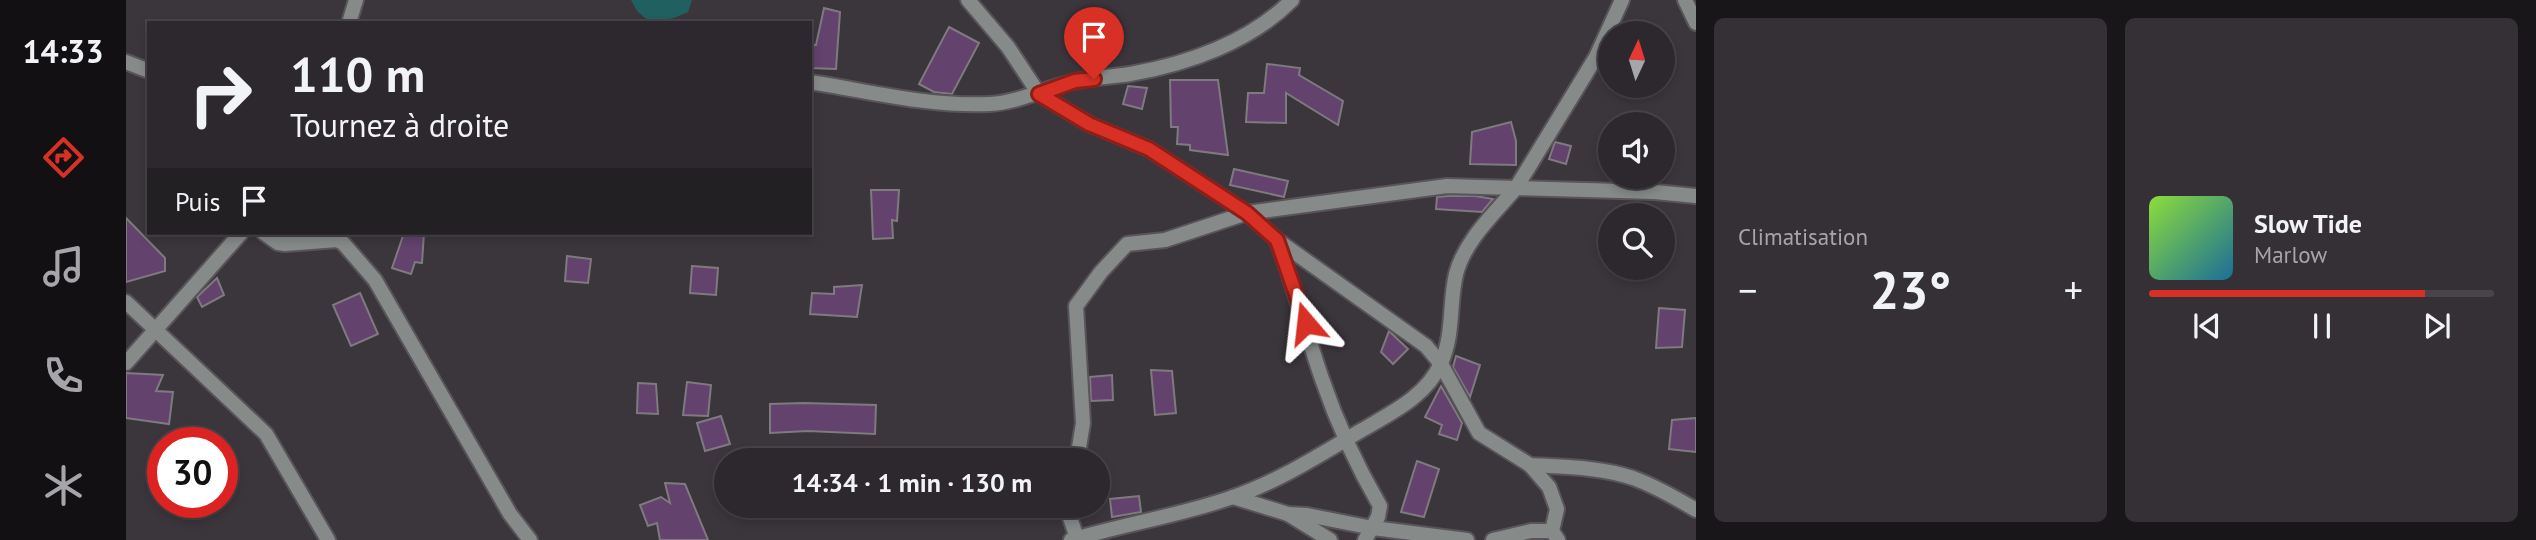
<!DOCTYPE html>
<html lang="fr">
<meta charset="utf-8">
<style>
body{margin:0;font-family:"PT Sans",sans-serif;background:#343035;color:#f1f3f6;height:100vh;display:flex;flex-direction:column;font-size:26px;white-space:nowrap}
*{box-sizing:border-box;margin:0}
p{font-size:23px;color:#a6a6aa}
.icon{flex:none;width:38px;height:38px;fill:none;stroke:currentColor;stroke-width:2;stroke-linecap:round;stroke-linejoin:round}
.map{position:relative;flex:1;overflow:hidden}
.details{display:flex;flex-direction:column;gap:18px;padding:18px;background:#181619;width:840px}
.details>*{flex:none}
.hud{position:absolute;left:21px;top:21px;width:665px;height:214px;border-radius:0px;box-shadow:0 4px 10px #0003,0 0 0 2px #484449;background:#2c282d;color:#f1f3f6;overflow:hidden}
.needle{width:46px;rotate:4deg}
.buttons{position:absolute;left:1472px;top:21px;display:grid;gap:14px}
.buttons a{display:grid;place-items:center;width:77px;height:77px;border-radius:50%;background:#2c282d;box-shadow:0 4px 10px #0003,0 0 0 2px #484449;font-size:35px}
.speed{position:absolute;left:21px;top:427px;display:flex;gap:14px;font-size:35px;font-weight:700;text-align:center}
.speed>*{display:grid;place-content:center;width:91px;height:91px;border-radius:50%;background:#2c282d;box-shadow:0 4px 10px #0003,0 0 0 2px #484449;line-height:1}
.speed .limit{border:10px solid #d22;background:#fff;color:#111}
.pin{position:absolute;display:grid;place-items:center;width:60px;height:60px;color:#fff;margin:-72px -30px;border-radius:50% 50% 50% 0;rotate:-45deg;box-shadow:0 0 7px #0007}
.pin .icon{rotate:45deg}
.me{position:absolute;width:77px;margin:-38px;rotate:343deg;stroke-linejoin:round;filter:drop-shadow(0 0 5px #0008)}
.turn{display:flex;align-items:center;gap:24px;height:147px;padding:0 28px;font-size:32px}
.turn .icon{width:91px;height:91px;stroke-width:2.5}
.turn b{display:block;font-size:49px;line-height:60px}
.then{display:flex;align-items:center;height:66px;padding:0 28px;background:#0003;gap:14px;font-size:26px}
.big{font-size:52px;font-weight:800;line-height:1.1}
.details .tile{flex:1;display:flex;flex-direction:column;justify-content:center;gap:10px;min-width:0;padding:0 24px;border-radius:10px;background:#343035}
.song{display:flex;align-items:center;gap:21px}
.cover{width:84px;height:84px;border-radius:10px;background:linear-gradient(135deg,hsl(90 70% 55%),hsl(200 70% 35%))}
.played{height:7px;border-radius:4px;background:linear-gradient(90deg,#d93025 80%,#484449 80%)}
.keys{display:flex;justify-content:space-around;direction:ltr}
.heat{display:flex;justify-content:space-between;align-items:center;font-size:38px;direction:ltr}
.details .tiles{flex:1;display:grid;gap:18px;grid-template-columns:repeat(2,1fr)}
.trip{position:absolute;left:588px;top:448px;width:396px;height:70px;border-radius:35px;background:#2c282d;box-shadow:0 4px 10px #0003,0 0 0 2px #484449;font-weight:800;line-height:70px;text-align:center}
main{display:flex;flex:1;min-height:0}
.menu{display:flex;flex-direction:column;width:126px;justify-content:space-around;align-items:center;background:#121012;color:#a6a6aa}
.menu .icon{width:49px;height:49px}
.menu .on{color:#d93025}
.menu b{font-size:32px;color:#f1f3f6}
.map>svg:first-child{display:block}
.water{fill:#216060}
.building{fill:#63426d;stroke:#7f7980;stroke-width:2}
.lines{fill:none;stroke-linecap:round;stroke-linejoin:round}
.street-casing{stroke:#59545a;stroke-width:18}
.street{stroke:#868b8a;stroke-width:14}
.route-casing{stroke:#8d1f18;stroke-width:18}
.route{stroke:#d93025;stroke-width:12}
</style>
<main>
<nav class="menu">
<b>14:33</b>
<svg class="icon on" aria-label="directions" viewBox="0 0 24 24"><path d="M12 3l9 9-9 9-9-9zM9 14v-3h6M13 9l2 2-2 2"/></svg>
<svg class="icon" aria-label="music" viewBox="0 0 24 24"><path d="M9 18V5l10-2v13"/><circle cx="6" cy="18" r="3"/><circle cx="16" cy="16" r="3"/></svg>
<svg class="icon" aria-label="phone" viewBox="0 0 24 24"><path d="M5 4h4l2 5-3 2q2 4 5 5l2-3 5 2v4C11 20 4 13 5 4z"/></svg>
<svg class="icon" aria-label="climate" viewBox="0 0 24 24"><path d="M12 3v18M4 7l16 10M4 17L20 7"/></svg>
</nav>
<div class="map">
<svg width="1570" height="540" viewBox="0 0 1570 540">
<rect width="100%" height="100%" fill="#3b363c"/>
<path class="water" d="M505,0h61l-4,12 -14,6 -23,5 -14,-12z"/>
<g class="building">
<path d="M698,8l16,4 -4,57 -26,-1 2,-23h4z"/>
<path d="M823,27l30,16 -27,51 -18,-2 -15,-8z"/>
<path d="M1141,64l33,4 -1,7 44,26 -5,24 -52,-32v30l-40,-1 2,-29h16z"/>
<path d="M1044,80h48l10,75 -38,-5v-5l-13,-1 1,-17h-7z"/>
<path d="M1002,86l19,2 -5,21 -19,-5z"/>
<path d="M1385,122l5,19v24l-46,-1 2,-32z"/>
<path d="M1429,142l16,4 -5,18 -17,-5z"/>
<path d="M1108,169l54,12 -4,16 -54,-12z"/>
<path d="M745,190h28l-2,31 -5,-1 1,18 -20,1z"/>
<path d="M1322,196h27l18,3 -11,13 -46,-3 1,-12z"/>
<path d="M0,218l39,40v13l-39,11z"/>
<path d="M278,233h20l-2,30 -7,-1 -4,12 -19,-6z"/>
<path d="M441,256l24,3 -3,24 -23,-2z"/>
<path d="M566,266l26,2 -2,27 -26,-2z"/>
<path d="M91,278l7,17 -22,12 -5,-10z"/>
<path d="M736,285l-5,32 -47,-3 2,-21 22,1v-7z"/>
<path d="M234,293l18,41 -27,12 -18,-41z"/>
<path d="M1533,308l26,2 -3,37 -26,1z"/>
<path d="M1263,331l19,18 -15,15 -12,-12z"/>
<path d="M1330,356l24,9 -10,32 -17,-30z"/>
<path d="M1025,370l21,1 4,42 -21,2z"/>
<path d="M0,373l37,2 -7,16 17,1 -4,32 -43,-6z"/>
<path d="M986,375l1,25 -22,1 -1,-24z"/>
<path d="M561,382l24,3 -3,31 -25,-1z"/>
<path d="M512,383l18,1 2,30 -21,-1z"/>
<path d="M1315,386l21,37 -5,17 -18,-6 3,-9 -17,-8z"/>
<path d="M678,403l72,2 -1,29 -67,-3 -38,2v-29z"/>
<path d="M595,416l9,28 -25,7 -8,-28z"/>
<path d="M1570,418v34l-27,-3 3,-29z"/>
<path d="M1291,461l22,8 -15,48 -23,-5z"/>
<path d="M539,483l20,1 23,56h-48l-3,-17 -9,3 -8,-21 21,-8 9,6z"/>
<path d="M1013,496l2,16 -29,5 -2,-18z"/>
</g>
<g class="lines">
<g class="street-casing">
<g id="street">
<path d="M842,0l40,47 31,47 50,30 60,25 98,64 30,27 149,106 15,18 38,69 51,32 19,22 8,22 -5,22 6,9"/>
<path d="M1559,0l11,23"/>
<path d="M223,23l7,-23"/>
<path d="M0,62l23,9"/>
<path d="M684,82c59,9 119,25 180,22 31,-2 57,-17 87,-23 17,-4 35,-4 53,-7 58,-10 120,-32 162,-74"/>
<path d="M138,233l14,10 7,1 52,-4 6,3 32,37 135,234 20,26"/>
<path d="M1151,241c18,46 29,92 45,138 14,41 36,89 58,127l-2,11 -13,23"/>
<path d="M0,302l140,132 62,106"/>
<path d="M0,363l115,-130"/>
<path d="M951,460l6,-37 -7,-117 25,-34 26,-28 38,-4 82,-27 44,-6 156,-21 69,2 80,-131 26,-57"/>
<path d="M1404,465c34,2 70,2 103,13 22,8 43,20 63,32"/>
<path d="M1107,497l55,17 19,1 66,13 94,12"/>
<path d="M940,506l11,32"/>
<path d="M1162,514l42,26"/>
<path d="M945,540c53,-16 107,-24 159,-42 48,-16 89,-43 132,-68 29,-17 65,-34 79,-67 13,-28 8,-60 15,-89 9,-34 38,-60 60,-86l139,4 41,4"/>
<path d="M1367,540l38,-9h21"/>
</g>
</g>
<use href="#street" class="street"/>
</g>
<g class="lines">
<g class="route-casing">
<path id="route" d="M968,79l-19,2 -36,13 50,30 60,25 98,64 30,27 29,83"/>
</g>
<use href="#route" class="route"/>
</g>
</svg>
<div class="buttons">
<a><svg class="needle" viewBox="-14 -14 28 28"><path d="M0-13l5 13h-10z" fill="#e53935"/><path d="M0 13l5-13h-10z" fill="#a6a6aa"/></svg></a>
<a><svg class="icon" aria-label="sound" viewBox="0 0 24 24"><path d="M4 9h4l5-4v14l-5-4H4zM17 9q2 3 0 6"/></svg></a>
<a><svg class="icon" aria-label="search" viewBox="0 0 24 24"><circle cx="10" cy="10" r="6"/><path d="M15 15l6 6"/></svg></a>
</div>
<div class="speed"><div class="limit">30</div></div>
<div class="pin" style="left:968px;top:79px;background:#d93025"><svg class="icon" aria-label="arrive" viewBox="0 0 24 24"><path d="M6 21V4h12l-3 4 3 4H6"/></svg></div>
<svg class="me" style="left:1180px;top:323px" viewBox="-20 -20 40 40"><path d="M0-17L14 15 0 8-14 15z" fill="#d93025" stroke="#fff" stroke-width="4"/></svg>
<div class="trip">14:34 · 1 min · 130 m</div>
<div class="hud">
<div class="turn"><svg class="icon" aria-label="right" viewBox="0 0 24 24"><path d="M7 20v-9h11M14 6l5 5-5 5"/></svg><div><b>110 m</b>Tournez à droite</div></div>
<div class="then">Puis<svg class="icon" aria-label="arrive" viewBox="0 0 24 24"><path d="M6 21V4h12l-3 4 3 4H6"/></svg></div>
</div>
</div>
<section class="details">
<div class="tiles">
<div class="tile"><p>Climatisation</p>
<div class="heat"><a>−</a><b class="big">23°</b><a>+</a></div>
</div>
<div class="tile">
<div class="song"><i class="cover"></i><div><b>Slow Tide</b><p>Marlow</p></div></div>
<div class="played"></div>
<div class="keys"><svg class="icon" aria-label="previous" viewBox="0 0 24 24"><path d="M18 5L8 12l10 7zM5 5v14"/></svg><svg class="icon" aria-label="pause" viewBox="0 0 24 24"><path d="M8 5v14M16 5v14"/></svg><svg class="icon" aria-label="next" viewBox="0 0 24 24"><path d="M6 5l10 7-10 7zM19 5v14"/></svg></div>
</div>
</div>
</section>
</main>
